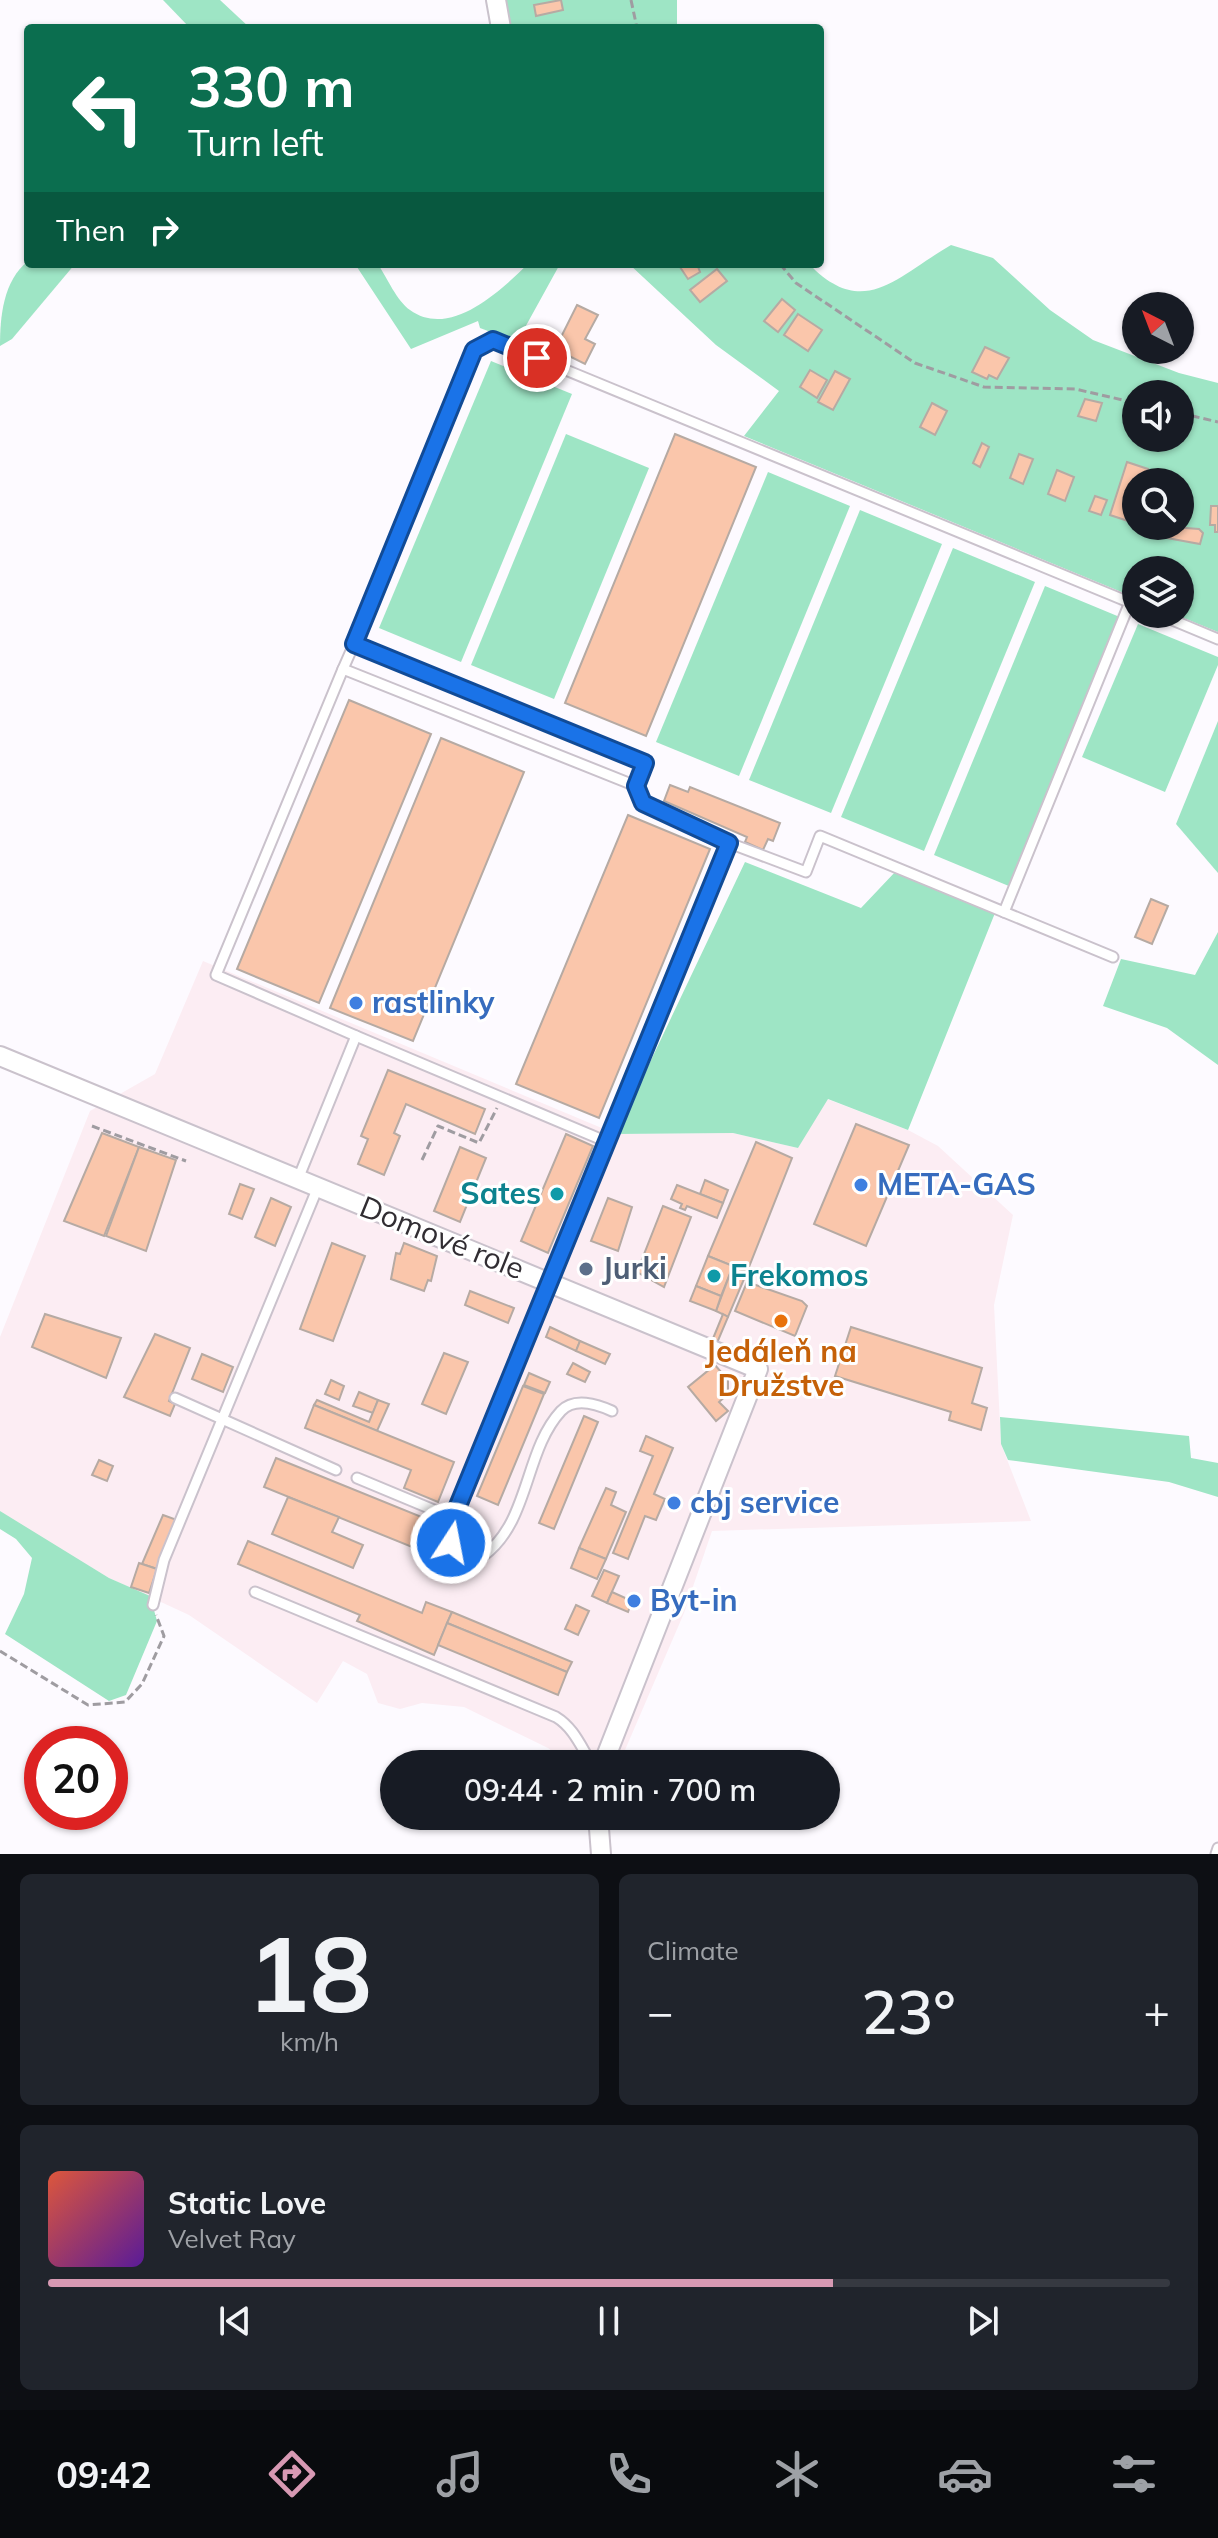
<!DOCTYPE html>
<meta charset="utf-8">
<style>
body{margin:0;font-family:Mulish,sans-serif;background:#20242c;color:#f1f3f6;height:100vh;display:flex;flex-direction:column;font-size:30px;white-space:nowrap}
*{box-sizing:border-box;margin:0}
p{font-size:26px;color:#9ea1a6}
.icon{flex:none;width:44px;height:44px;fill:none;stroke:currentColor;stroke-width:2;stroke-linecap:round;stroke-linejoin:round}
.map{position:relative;height:1854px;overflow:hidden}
.sheet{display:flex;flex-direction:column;gap:20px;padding:20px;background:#0d0f14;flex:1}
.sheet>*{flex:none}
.banner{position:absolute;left:24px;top:24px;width:800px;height:244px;border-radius:8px;box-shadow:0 2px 6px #0004;background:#0b6e4f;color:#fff;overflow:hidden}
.needle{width:52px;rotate:318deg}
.fabs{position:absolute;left:1122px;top:292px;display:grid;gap:16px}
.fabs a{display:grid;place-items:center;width:72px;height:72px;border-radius:50%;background:#171b24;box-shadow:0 2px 6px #0004;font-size:40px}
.speed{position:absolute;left:24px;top:1726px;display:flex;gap:16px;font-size:40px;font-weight:700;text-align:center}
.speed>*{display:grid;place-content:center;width:104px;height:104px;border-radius:50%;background:#171b24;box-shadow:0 2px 6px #0004;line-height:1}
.speed .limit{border:12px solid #d22;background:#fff;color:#111}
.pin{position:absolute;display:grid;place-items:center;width:68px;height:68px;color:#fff;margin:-34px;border:4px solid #fff;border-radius:50%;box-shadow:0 2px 8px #0007}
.me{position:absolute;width:88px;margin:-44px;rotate:11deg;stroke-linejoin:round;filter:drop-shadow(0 0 6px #0008)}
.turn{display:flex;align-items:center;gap:28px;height:168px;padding:0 32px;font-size:36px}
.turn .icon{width:104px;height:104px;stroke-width:2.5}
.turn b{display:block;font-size:56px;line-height:68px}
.then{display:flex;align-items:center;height:76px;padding:0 32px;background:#0003;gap:16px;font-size:30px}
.big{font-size:60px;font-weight:600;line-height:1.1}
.sheet .widget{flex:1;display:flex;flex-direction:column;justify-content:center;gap:12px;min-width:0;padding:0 28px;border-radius:12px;background:#20242c}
.sheet .dial{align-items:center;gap:0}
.dial b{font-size:104px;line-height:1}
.song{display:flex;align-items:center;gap:24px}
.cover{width:96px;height:96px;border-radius:12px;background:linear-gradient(135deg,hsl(10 70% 55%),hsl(270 70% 35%))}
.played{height:8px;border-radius:4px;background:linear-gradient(90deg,#d799b3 70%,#363941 70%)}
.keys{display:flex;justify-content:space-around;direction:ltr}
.heat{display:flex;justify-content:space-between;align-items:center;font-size:44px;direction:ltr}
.sheet .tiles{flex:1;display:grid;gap:20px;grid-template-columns:1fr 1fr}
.widget:last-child{grid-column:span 2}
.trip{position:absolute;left:380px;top:1750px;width:460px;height:80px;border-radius:40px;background:#171b24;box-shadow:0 2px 6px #0004;font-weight:600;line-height:80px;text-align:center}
.tab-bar{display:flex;height:128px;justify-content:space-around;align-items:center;background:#090b0e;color:#9ea1a6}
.tab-bar .icon{width:56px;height:56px}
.tab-bar .selected{color:#d799b3}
.tab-bar b{font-size:36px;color:#f1f3f6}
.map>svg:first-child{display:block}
.industrial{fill:#fcedf3}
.green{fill:#9ee5c5;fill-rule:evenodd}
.building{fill:#fac6ab;stroke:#b6aaa3;stroke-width:2}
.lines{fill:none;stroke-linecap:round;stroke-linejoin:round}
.lane-casing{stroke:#cac2cc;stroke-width:13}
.street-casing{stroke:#cac2cc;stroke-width:22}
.path{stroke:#9f9ca1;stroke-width:3;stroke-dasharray:8 4;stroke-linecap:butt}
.lane{stroke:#fff;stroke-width:9}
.street{stroke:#fff;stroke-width:18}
.route-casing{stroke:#114b97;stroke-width:20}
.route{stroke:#1a73e8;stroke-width:14}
.shop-dot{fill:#3f7fe0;stroke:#fff;stroke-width:3}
.culture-dot{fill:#0f9aa8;stroke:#fff;stroke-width:3}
.service-dot{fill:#5c6f8a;stroke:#fff;stroke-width:3}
.food-dot{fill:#e8710a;stroke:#fff;stroke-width:3}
.labels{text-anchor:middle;stroke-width:6;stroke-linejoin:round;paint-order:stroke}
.shop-label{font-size:30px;font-weight:bold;fill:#366cbe;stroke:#fff;text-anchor:start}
.culture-label{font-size:30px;font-weight:bold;fill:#0d838f;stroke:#fff;text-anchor:end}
.street-label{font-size:30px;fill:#312d32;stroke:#fff}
.service-label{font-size:30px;font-weight:bold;fill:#4e5e75;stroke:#fff;text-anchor:start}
.food-label{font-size:30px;font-weight:bold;fill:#c56008;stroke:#fff}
</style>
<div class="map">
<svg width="1218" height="1854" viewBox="0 0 1218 1854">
<rect width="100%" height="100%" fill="#fdfaff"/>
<path class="industrial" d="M203,961l413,173 117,-1 65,15 29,-49 81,31 30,16 75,69 -19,90 7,139 30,77 -319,10 -28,82 -65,151h-49l-22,-16 -84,-41 -42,-4 -22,6 -22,-6 -11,-29 -24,-13 -26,42 -128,-88 -80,-37 -97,-58 -12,-9v-174l90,-226 65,-37z"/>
<g class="green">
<path d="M163,0h57l30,28h-60z"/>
<path d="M504,0h173v28h-168z"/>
<path d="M951,245l42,13 57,52 43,30 86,33 39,10v249l-44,-18h6v-44h-44v28l-392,-162 35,-45 -63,-46 -87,-81h180c55,57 88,12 142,-19zM1136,394h44v44h-44zM1136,482h44v44h-44z"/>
<path d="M28,261l47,3 -63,75 -12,7c0,-29 3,-65 28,-85z"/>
<path d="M355,264h23c9,14 19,37 32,46 40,29 90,-19 118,-46h32l-43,78 -37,-14 -2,-7 -67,28z"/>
<path d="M491,361l81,33 -111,268 -82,-34z"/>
<path d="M566,434l83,34 -95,231 -83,-34z"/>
<path d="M768,472l82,34 -111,270 -83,-34z"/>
<path d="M860,510l82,34 -111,269 -82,-33z"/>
<path d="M953,548l82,34 -111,269 -83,-34z"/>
<path d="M1045,586l82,34 -111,269 -82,-34z"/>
<path d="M1138,624l80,33v8l-53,127 -83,-35z"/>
<path d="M1218,721v152l-42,-49z"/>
<path d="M745,862l116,46 35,-37 99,42 -87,217 -80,-31 -30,49 -65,-15 -117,1z"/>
<path d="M1218,932v133l-51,-37 -64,-22 18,-47 74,16z"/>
<path d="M1000,1417l189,19 2,22 27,5v34l-49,-15 -161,-22 -7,-16z"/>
<path d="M0,1511l109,67 41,18 7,25 -31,74 -17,6 -104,-67 19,-40 8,-36 -16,-19 -16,-10z"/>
</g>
<g class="building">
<path d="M561,0l2,10 -27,6 -2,-11z"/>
<path d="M678,264h19l3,8 -12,7z"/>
<path d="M717,269l10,12 -27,21 -10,-12z"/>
<path d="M782,299l13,11 -17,22 -14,-11z"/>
<path d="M577,305l21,10 -13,24 10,5 -10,20 -30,-15z"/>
<path d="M798,314l24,16 -14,21 -24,-16z"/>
<path d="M985,347l24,11 -12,21 -8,-4 -2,4 -15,-7z"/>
<path d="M810,370l17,10 -10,18 -17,-11z"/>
<path d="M835,371l15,8 -17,31 -15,-8z"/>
<path d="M1085,399l17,4 -6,18 -18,-5z"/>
<path d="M932,403l15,8 -12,24 -15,-8z"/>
<path d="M675,434l81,33 -110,269 -81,-33z"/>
<path d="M982,443l7,4 -9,20 -7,-4z"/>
<path d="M1019,454l14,5 -10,25 -13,-6z"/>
<path d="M1127,462l21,7 -4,13h-8v25l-5,15 -21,-7z"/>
<path d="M1057,470l17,7 -9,24 -17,-7z"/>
<path d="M1095,496l12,4 -6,15 -12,-4z"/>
<path d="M1211,506h7v26h-3v-7h-5z"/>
<path d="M1159,526l40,3 4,4 -3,11 -44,-8z"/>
<path d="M349,700l82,34 -112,269 -82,-34z"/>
<path d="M441,738l83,34 -111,269 -83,-33z"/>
<path d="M670,785l18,7 2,-5 90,36 -7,18 -5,-2 -5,11 -18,-8 2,-5 -83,-36z"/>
<path d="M628,815l82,34 -111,269 -83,-34z"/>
<path d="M1151,899l17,7 -16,38 -17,-7z"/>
<path d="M388,1070l97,39 -10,25 -69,-30 -12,29 6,3 -16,39 -26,-11 10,-25 -7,-3z"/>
<path d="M856,1124l53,21 -43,101 -52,-22z"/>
<path d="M102,1133l37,14 -35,89 -40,-15z"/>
<path d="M566,1134l27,12 -45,107 -27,-12z"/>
<path d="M756,1142l36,16 -45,114 -39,-16z"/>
<path d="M139,1147l37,13 -30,91 -40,-15z"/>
<path d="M460,1147l26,11 -26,64 -26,-11z"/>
<path d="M705,1180l23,10 -5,13 -23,-9z"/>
<path d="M240,1184l14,5 -12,30 -13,-5z"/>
<path d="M677,1185l46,18 -6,15 -30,-12 -2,4 -5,-2 2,-4 -11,-5z"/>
<path d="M271,1198l20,9 -16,39 -20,-9z"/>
<path d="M608,1198l24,9 -14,44 -27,-10z"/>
<path d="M663,1206l28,11 -27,70 -27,-15z"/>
<path d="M332,1243l33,13 -32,85 -33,-12z"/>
<path d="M404,1243l33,13 -6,25 -3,-1 -4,11 -33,-12 5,-26 4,1z"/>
<path d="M708,1256l25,10 -12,30 -25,-10z"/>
<path d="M733,1266l14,6 -19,45 -12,-6z"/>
<path d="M747,1282l55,19 5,5 -12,30 -60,-25z"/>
<path d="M696,1286l25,10 -5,15 -26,-10z"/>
<path d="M470,1291l44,17 -6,15 -43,-18z"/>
<path d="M45,1314l76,24 -15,40 -74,-31z"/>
<path d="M723,1314l5,3 -11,26 -5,-2z"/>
<path d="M550,1327l30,14 -4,10 -30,-14z"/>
<path d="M851,1327l131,41 -10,35 15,5 -6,22 -32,-10 2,-8 -116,-36z"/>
<path d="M155,1334l35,14 -21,53 6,3 -5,12 -46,-19z"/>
<path d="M580,1341l30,13 -5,10 -29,-13z"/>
<path d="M444,1353l24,9 -22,52 -24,-10z"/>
<path d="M202,1354l31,13 -10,25 -31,-13z"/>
<path d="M573,1363l17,9 -5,10 -18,-8z"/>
<path d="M715,1365l13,15v14l-9,8 9,9 -12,10 -28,-34z"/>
<path d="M529,1373l21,9 -5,11 -21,-8z"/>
<path d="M331,1380l13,6 -5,14 -14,-6z"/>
<path d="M523,1386l21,8 -46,111 -21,-9z"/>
<path d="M359,1392l19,8 -5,13 -20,-7z"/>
<path d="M317,1400l52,22 9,-22 11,4 -12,27 -63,-26z"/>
<path d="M314,1405l140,57 -16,40 -34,-14 7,-18 -106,-42z"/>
<path d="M584,1416l14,6 -44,107 -15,-6z"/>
<path d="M646,1436l27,12 -19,46 11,5 -9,21 -11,-4 -17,43 -15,-6 40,-97 -13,-5z"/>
<path d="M276,1458l153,62 -12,29 -153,-62z"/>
<path d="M99,1460l14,6 -6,15 -15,-6z"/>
<path d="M606,1488l10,4 -5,13 15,7 -20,47 -27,-11z"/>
<path d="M288,1497l51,20 -7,15 31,13 -10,23 -81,-34z"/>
<path d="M163,1515l14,5 -20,49 -15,-5z"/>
<path d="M248,1541l174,72 4,-11 26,10 -18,43 -77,-34 3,-6 -122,-51z"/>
<path d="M579,1548l27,11 -9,20 -26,-11z"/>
<path d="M139,1563l18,6 -8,24 -18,-6z"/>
<path d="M604,1570l15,6 -12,27 -15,-7z"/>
<path d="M612,1592l20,9 -4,11 -21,-9z"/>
<path d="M576,1605l13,6 -11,24 -13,-6z"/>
<path d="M452,1612l120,50 -5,10 -120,-49z"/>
<path d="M447,1623l120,49 -9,23 -120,-50z"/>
</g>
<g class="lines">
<g class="lane-casing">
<g id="lane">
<path d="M1158,614l60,25"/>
<path d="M354,644l120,-294 19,-10 643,265"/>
<path d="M343,669l11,-25 291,119 -9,23"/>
<path d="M729,843l77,29 14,-36 293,121"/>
<path d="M1004,912l126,-310"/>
<path d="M356,1036l249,105"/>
<path d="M298,1179l58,-143 -140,-61 127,-306 293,117 7,17 86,40 -276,675 -2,25 15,10 17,3c47,-34 41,-105 78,-145 13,-14 36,-7 51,0"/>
<path d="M175,1398l161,72"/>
<path d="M357,1478l96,40"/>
<path d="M255,1592l301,125c18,11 25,30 36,47"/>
<path d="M153,1605l11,-45 154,-373"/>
<path d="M1216,1854l2,-6"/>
</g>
</g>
<g class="street-casing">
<g id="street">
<path d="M496,0l5,28"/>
<path d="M0,1056l758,313 -155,395"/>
<path d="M598,1816l3,38"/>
</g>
</g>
<g class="path">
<path d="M631,0l6,28"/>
<path d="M780,264l16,19 119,80 69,24 91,2 61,14"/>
<path d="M1180,413l38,9"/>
<path d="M92,1126l94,35"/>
<path d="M422,1160l16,-34 41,17 18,-35"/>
<path d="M0,1651l88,54 37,-3 17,-18 22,-48 -8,-21"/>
</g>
<use href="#lane" class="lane"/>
<use href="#street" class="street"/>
</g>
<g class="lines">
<g class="route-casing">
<path id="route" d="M451,1543l2,-25 276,-675 -86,-40 -7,-17 9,-23 -291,-119 120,-294 19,-10 44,18"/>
</g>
<use href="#route" class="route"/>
</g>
<g class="shop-dot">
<circle cx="356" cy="1003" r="8"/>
<circle cx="861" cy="1185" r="8"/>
<circle cx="674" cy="1503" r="8"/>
<circle cx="634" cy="1601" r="8"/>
</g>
<g class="culture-dot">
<circle cx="557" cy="1194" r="8"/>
<circle cx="714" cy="1276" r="8"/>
</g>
<circle class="service-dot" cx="586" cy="1269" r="8"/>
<circle class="food-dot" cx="781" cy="1321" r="8"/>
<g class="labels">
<g class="shop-label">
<text x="372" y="1013">rastlinky</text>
<text x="877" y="1195">META-GAS</text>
<text x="690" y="1513">cbj service</text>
<text x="650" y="1611">Byt-in</text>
</g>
<g class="culture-label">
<text x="541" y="1204">Sates</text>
<text x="730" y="1286" text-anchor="start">Frekomos</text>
</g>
<g class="street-label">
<text transform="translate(442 1238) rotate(22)" y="10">Domové role</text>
</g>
<g class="service-label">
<text x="602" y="1279">Jurki</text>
</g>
<g class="food-label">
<text x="781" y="1362">Jedáleň na<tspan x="781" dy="34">Družstve</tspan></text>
</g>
</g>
</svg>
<div class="fabs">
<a><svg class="needle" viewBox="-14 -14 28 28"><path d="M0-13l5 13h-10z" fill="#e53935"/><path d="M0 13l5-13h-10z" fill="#9ea1a6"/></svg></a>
<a><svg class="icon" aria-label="sound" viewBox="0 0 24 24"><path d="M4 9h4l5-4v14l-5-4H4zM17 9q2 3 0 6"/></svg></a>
<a><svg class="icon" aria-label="search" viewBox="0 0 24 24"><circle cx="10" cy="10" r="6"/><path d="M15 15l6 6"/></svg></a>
<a><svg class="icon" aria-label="layers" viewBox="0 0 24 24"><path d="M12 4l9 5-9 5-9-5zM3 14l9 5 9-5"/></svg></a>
</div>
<div class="speed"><div class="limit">20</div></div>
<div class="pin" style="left:537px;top:358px;background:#d93025"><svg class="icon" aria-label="arrive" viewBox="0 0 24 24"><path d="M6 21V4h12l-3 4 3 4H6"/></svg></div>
<svg class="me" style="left:451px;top:1543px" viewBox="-20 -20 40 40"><circle r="17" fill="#1a73e8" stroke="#fff" stroke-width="3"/><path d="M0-11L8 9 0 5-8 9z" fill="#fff"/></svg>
<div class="trip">09:44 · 2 min · 700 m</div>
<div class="banner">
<div class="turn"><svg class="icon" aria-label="left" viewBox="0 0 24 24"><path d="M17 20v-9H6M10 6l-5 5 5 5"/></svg><div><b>330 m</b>Turn left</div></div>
<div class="then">Then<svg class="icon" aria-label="right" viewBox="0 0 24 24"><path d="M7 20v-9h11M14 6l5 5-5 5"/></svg></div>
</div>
</div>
<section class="sheet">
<div class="tiles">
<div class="widget dial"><b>18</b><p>km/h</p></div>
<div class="widget"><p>Climate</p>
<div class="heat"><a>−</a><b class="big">23°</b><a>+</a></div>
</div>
<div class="widget">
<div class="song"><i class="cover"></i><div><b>Static Love</b><p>Velvet Ray</p></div></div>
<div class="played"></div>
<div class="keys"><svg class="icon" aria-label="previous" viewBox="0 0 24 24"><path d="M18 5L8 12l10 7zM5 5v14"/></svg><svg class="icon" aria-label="pause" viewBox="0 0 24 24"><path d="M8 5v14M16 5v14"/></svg><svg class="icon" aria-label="next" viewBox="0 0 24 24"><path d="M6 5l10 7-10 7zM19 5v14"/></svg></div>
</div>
</div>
</section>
<nav class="tab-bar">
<b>09:42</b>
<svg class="icon selected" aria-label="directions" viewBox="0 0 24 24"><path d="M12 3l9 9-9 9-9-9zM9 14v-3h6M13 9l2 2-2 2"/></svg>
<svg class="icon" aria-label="music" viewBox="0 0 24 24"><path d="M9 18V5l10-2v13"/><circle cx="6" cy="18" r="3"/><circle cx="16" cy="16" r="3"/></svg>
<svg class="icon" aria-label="phone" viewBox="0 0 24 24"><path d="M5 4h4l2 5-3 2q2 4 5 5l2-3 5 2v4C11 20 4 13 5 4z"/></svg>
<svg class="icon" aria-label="climate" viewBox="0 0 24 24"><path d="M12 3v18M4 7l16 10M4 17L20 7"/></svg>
<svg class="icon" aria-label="car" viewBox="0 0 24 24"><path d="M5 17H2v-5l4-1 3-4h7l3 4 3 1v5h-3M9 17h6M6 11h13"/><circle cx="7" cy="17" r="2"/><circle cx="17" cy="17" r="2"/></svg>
<svg class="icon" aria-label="filters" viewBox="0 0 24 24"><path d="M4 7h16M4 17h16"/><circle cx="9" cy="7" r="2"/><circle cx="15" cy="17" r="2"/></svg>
</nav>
